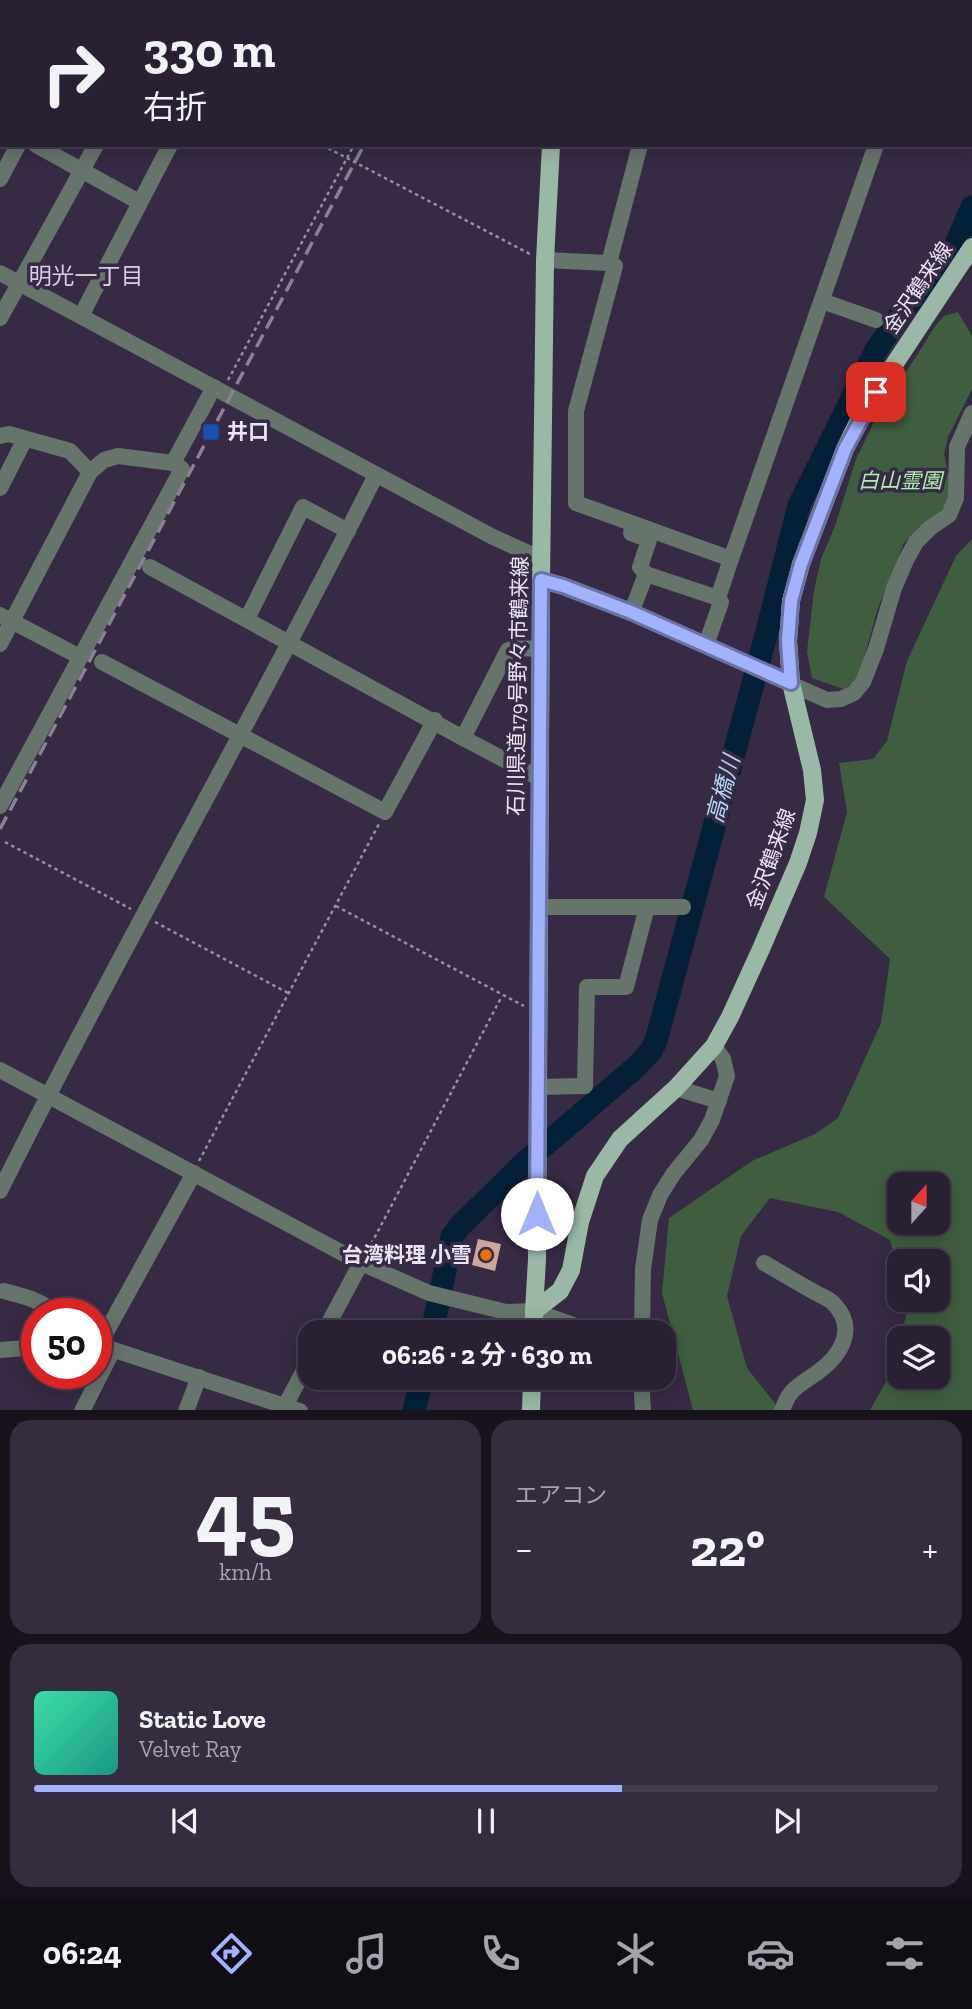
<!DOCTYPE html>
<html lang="ja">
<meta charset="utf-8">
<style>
body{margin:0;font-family:"Zilla Slab","Noto Sans JP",serif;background:#352d3f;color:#f1f3f6;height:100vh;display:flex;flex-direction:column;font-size:26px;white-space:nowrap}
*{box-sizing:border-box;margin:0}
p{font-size:23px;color:#a5a3ac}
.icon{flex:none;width:38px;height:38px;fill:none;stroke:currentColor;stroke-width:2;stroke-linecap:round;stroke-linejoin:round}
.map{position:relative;height:1410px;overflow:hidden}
.drawer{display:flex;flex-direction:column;gap:10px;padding:10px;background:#17121c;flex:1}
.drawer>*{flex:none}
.banner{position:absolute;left:0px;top:0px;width:973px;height:147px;box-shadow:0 4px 18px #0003,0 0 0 2px #453e4e;background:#292033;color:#f1f3f6;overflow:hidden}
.needle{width:46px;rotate:21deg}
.fabs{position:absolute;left:887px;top:1172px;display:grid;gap:14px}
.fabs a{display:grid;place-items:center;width:63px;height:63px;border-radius:14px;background:#292033;box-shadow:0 4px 18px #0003,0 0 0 2px #453e4e;font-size:35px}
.speed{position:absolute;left:21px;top:1298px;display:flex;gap:14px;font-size:35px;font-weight:700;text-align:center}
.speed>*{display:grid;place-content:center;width:91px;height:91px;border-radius:50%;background:#292033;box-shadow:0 4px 18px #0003,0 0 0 2px #453e4e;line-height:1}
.speed .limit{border:10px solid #d22;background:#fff;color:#111}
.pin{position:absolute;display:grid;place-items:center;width:60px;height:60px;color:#fff;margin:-30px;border-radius:14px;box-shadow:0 4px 10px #0006}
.me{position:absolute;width:77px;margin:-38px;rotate:0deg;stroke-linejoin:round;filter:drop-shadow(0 0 5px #0008)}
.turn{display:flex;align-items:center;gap:24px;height:147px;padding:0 28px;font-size:32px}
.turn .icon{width:91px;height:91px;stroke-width:2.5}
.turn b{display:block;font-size:49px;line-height:60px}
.big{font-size:52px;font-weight:700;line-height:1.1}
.drawer .card{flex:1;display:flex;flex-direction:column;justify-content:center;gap:10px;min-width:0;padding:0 24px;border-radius:21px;background:#352d3f}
.drawer .dial{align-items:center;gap:0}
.dial b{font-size:91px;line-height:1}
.song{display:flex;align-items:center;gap:21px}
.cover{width:84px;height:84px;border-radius:10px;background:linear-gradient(135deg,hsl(160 70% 55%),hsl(170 70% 35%))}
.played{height:7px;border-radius:4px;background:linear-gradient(90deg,#a2b2fd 65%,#453e4e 65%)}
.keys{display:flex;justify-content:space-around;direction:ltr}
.heat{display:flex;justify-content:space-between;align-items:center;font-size:38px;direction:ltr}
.drawer .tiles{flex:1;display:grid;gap:10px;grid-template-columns:1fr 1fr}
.card:last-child{grid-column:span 2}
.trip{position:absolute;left:298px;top:1320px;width:378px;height:70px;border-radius:21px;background:#292033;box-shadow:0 4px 18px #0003,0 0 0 2px #453e4e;font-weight:700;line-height:70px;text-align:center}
.tab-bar{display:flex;height:112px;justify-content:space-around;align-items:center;background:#100d14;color:#a5a3ac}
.tab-bar .icon{width:49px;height:49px}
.tab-bar .active{color:#a2b2fd}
.tab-bar b{font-size:32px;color:#f1f3f6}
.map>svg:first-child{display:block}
.green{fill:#3f5e3f;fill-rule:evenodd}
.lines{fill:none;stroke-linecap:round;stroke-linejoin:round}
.stream{stroke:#495b70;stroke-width:3.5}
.river{stroke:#032037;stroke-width:23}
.building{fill:#cda59e}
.path{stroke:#998fa4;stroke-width:2.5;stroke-dasharray:3.5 3.5;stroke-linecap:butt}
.minor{stroke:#66746c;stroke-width:16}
.major{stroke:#9ab8a6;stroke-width:18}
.rail{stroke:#8b8196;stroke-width:3.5;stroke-dasharray:14 7;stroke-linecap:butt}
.route-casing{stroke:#6974a4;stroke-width:18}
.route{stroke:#a2b2fd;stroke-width:12}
.transit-dot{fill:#1a4fb4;stroke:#372a44;stroke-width:2.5}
.food-dot{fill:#e8710a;stroke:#372a44;stroke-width:2.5}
.labels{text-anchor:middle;stroke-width:7;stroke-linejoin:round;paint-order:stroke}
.street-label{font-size:21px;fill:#ece4f5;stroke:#372a44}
.poi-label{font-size:21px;font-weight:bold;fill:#ece4f5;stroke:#372a44;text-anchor:start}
.park-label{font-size:21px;font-style:italic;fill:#b2edb1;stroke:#372a44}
.neighbourhood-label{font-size:23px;fill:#dacaeb;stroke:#372a44}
.water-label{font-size:23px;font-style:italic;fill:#b3d7f8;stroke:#372a44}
</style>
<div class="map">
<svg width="972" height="1411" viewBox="0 0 972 1411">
<rect width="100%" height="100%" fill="#372a44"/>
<g class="green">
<path d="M958,312l14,24v53l-24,48 -4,17 7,33v11l-11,14 -36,31 -26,65 -18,64 -8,12 -9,5 -31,-11 -5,-26 7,-62 7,-31 14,-33 21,-67 17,-35 63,-99 8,-9z"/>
<path d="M972,539v871h-102l26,-46 3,-17 1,30h38v-38h-37l8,-39h29v-38h-38l-1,9 -9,-31 -52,-28 -68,-14 -29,38 -14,60 20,72 33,42h-87l-31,-117 7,-75 83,-57 63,-27 23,-16 43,-95 9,-64 -66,-62 23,-85 -8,-49 34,-4 14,-18 20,-80 49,-105zM900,1185h38v38h-38z"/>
</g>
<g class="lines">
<path class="stream" d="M0,5l1,-5"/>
<g class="river">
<path d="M432,1332l20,-95 7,-10 65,-64 112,-96 15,-16 5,-10 109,-402 34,-134 77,-155 26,-38 52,-64 18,-41"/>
<path d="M414,1411l8,-34"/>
</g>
</g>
<path class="building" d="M478,1239l23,5 -6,27 -23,-6z"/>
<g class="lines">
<g class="path">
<path d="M437,2l1,-2"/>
<path d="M322,145l208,109"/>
<path d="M228,380l126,-235"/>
<path d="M5,842l126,67"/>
<path d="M336,906l188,100"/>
<path d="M155,922l133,71"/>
<path d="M199,1161l180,-337"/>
<path d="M368,1250l134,-254"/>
</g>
<g class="minor">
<path d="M95,2l1,-2"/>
<path d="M345,2v-2"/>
<path d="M679,2v-2"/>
<path d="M925,2l1,-2"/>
<path d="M0,89l2,1"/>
<path d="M971,97h1"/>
<path d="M36,145l103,57"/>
<path d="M0,179l18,-34"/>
<path d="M545,260l64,3 31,-118"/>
<path d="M609,263l6,3 -39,145v92l155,56 -13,39"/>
<path d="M0,273l493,264 49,22"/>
<path d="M822,301l54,19"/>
<path d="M81,316l89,-171"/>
<path d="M0,318l96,-173"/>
<path d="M0,436l9,-2 61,17 20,21"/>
<path d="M0,488l25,-49"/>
<path d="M631,533l18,7 -9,27 6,7"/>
<path d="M731,559l145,-414"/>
<path d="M150,567l313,171"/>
<path d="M541,580l22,6 68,27 196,87 14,-1 13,-6 9,-11 13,-33 18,-61 12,-28 10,-18 14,-14 19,-13 7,-17 1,-51 15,-34"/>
<path d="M631,613l15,-39 72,24 3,4 -15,43"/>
<path d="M0,615l80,42"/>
<path d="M247,619l56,-112 45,24"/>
<path d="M0,644l90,-172 14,-12 14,-4 55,7"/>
<path d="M102,662l283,150 50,-92"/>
<path d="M539,778l-76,-40 45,-88 9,-2 23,1"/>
<path d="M0,806l182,-337 -9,-6 41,-76"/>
<path d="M539,907h144"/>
<path d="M0,1070l361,193 68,30 77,19 28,-1 59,21"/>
<path d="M538,1087l47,-1 2,-99h39l21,-80"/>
<path d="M676,1088l43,13"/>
<path d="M0,1191c120,-241 255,-475 376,-716"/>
<path d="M764,1263c17,10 34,20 52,30 5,3 14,6 18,11 24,25 6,52 -16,68 -18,13 -29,16 -36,39"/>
<path d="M4,1291c17,5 39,9 51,23"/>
<path d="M324,1332l37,-69"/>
<path d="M642,1332l1,-63 7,-49 10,-25 14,-22 27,-33 11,-20 15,-44 -4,-17 -9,-13"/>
<path d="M96,1344l204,67"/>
<path d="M99,1345l95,-172"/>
<path d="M0,1350l37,-3"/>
<path d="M641,1377l2,34"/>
<path d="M285,1406l25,-47"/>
<path d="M82,1411l31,-61"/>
<path d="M186,1411l13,-34"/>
</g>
<g class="major">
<path d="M559,2v-2"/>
<path d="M534,1311l3,-52 4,-679 4,-320 6,-115"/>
<path d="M534,1332v-21l26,-20 11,-21 9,-48 15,-46 25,-37 56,-51 38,-42 16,-29 31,-68 37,-86 10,-30 7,-33 -3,-30 -21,-87 -3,-42 3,-40 10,-37 44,-115 19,-39 108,-163"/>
<path d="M531,1411l1,-34"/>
</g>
<g class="rail">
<path d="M441,2l1,-2"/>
<path d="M0,829l364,-684"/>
</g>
</g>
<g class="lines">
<g class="route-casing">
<path id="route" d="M537,1214l4,-634 22,6 68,26 160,71 -3,-42 3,-40 10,-37 44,-115 31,-57"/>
</g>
<use href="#route" class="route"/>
</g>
<rect class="transit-dot" x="202" y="423" width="18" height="18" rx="3.5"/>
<circle class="food-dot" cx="486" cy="1255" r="7"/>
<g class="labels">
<g class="street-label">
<text transform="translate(918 288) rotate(-56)" y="7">金沢鶴来線</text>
<text transform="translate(518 686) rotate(-89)" y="7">石川県道179号野々市鶴来線</text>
<text transform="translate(771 859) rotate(-70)" y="7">金沢鶴来線</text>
</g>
<g class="poi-label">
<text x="227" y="439">井口</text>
<text x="472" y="1262" text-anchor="end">台湾料理 小雪</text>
</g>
<g class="park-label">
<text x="900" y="488">白山霊園</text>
</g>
<g class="neighbourhood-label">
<text x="86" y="284">明光一丁目</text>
</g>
<g class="water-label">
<text transform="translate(723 789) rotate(-75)" y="8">高橋川</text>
</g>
</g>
</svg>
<div class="fabs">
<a><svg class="needle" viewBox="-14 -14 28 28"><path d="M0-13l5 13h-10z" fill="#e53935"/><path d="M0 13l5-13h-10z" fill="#a5a3ac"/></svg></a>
<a><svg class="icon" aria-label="sound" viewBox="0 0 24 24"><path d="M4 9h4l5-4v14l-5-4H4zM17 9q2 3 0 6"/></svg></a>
<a><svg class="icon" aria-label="layers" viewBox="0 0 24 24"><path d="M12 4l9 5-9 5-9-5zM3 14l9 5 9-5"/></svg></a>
</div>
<div class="speed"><div class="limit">50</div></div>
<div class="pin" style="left:876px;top:392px;background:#d93025"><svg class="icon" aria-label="arrive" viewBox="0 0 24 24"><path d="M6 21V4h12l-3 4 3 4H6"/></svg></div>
<svg class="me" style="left:537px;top:1214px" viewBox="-20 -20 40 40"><circle r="19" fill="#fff"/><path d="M0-13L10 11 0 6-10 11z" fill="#a2b2fd"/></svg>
<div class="trip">06:26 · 2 分 · 630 m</div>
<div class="banner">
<div class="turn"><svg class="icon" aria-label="right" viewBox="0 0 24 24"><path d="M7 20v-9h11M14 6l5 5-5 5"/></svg><div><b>330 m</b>右折</div></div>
</div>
</div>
<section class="drawer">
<div class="tiles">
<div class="card dial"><b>45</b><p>km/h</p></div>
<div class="card"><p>エアコン</p>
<div class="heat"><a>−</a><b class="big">22°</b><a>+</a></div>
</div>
<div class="card">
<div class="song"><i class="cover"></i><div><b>Static Love</b><p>Velvet Ray</p></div></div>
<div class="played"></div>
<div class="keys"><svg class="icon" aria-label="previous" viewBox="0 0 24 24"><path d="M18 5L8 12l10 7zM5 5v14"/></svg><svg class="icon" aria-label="pause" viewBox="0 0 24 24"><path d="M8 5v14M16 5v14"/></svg><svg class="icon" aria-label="next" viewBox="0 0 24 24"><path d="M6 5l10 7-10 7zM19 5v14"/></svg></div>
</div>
</div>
</section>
<nav class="tab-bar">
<b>06:24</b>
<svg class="icon active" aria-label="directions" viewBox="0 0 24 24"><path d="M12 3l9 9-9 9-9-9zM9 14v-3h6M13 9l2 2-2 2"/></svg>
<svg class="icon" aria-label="music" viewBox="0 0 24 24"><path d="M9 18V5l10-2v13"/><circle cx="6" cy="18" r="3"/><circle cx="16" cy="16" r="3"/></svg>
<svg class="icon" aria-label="phone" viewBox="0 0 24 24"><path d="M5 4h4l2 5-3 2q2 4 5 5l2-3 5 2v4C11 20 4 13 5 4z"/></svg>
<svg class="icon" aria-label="climate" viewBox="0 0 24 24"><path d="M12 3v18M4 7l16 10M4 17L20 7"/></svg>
<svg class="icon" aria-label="car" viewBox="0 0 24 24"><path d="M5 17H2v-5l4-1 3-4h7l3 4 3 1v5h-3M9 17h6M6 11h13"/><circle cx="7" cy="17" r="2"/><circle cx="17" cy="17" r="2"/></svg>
<svg class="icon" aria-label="filters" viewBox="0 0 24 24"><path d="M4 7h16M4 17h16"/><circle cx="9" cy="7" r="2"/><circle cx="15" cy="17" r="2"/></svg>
</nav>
